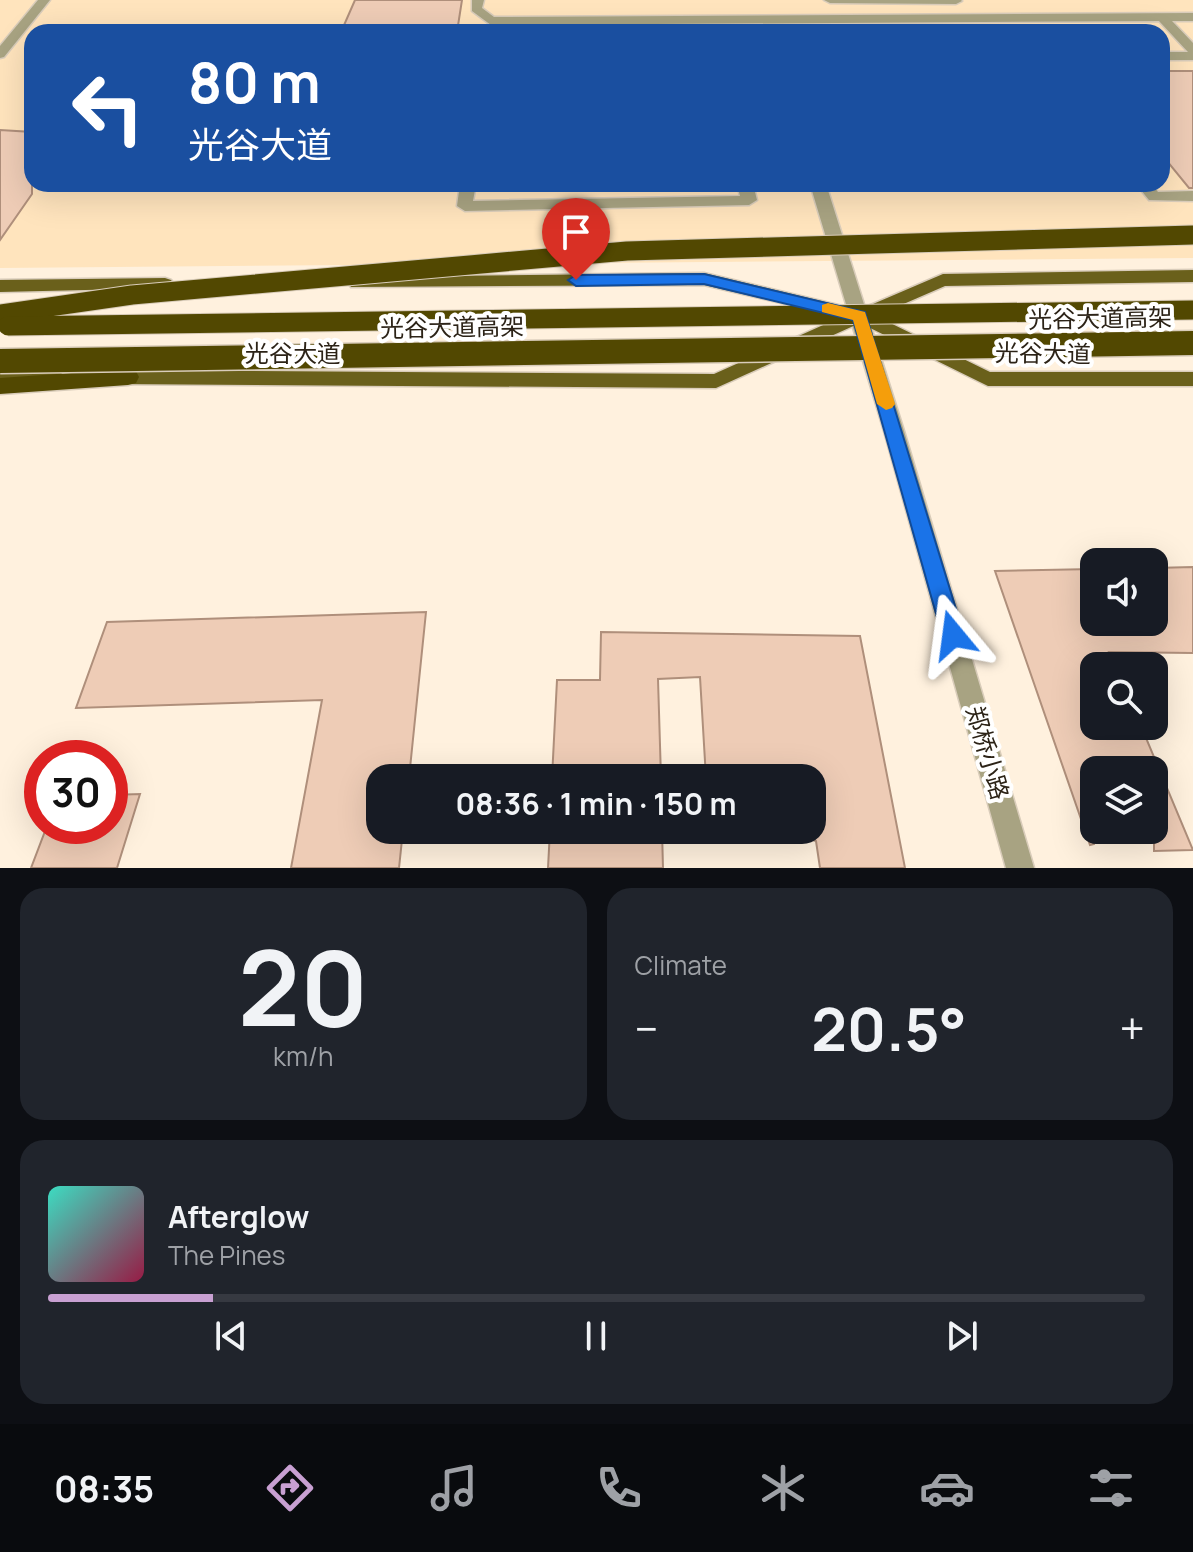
<!DOCTYPE html>
<meta charset="utf-8">
<style>
body{margin:0;font-family:Manrope,"Noto Sans SC",sans-serif;background:#20242c;color:#f1f3f6;height:100vh;display:flex;flex-direction:column;font-size:30px;white-space:nowrap}
*{box-sizing:border-box;margin:0}
p{font-size:26px;color:#9ea1a6}
.icon{flex:none;width:44px;height:44px;fill:none;stroke:currentColor;stroke-width:2;stroke-linecap:round;stroke-linejoin:round}
.map{position:relative;height:868px;overflow:hidden}
.drawer{display:flex;flex-direction:column;gap:20px;padding:20px;background:#0d0f14;flex:1}
.drawer>*{flex:none}
.hud{position:absolute;left:24px;top:24px;width:1146px;height:168px;border-radius:24px;box-shadow:0 8px 32px #0002;background:#1a4fa0;color:#fff;overflow:hidden}
.buttons{position:absolute;left:1080px;top:548px;display:grid;gap:16px}
.buttons a{display:grid;place-items:center;width:88px;height:88px;border-radius:16px;background:#171b24;box-shadow:0 8px 32px #0002;font-size:40px}
.speed{position:absolute;left:24px;top:740px;display:flex;gap:16px;font-size:40px;font-weight:700;text-align:center}
.speed>*{display:grid;place-content:center;width:104px;height:104px;border-radius:50%;background:#171b24;box-shadow:0 8px 32px #0002;line-height:1}
.speed .limit{border:12px solid #d22;background:#fff;color:#111}
.pin{position:absolute;display:grid;place-items:center;width:68px;height:68px;color:#fff;margin:-82px -34px;border-radius:50% 50% 50% 0;rotate:-45deg;box-shadow:0 0 8px #0007}
.pin .icon{rotate:45deg}
.me{position:absolute;width:88px;margin:-44px;rotate:344deg;stroke-linejoin:round;filter:drop-shadow(0 0 6px #0008)}
.turn{display:flex;align-items:center;gap:28px;height:168px;padding:0 32px;font-size:36px}
.turn .icon{width:104px;height:104px;stroke-width:2.5}
.turn b{display:block;font-size:56px;line-height:68px}
.big{font-size:60px;font-weight:700;line-height:1.1}
.drawer .widget{flex:1;display:flex;flex-direction:column;justify-content:center;gap:12px;min-width:0;padding:0 28px;border-radius:24px;background:#20242c}
.drawer .dial{align-items:center;gap:0}
.dial b{font-size:104px;line-height:1}
.song{display:flex;align-items:center;gap:24px}
.cover{width:96px;height:96px;border-radius:12px;background:linear-gradient(135deg,hsl(170 70% 55%),hsl(340 70% 35%))}
.played{height:8px;border-radius:4px;background:linear-gradient(90deg,#c8a0d2 15%,#363941 15%)}
.keys{display:flex;justify-content:space-around;direction:ltr}
.heat{display:flex;justify-content:space-between;align-items:center;font-size:44px;direction:ltr}
.drawer .tiles{flex:1;display:grid;gap:20px;grid-template-columns:1fr 1fr}
.widget:last-child{grid-column:span 2}
.trip{position:absolute;left:366px;top:764px;width:460px;height:80px;border-radius:24px;background:#171b24;box-shadow:0 8px 32px #0002;font-weight:700;line-height:80px;text-align:center}
.dock{display:flex;height:128px;justify-content:space-around;align-items:center;background:#090b0e;color:#9ea1a6}
.dock .icon{width:56px;height:56px}
.dock .current{color:#c8a0d2}
.dock b{font-size:36px;color:#f1f3f6}
.map>svg:first-child{display:block}
.built{fill:#ffe4bd;fill-rule:evenodd}
.building{fill:#eeccb6;stroke:#af8f7b;stroke-width:2}
.lines{fill:none;stroke-linecap:round;stroke-linejoin:round}
.minor-casing{stroke:#d9ccba;stroke-width:3}
.major-casing{stroke:#d9ccba;stroke-width:3}
.highway-casing{stroke:#d9ccba;stroke-width:3}
.minor{fill:#a8a382;fill-rule:evenodd}
.major{fill:#6a601b;fill-rule:evenodd}
.highway{fill:#524801;fill-rule:evenodd}
.highway-bridge-far1-casing{stroke:#d9ccba;stroke-width:21;stroke-linecap:butt}
.highway-bridge-casing{stroke:#d9ccba;stroke-width:27;stroke-linecap:butt}
.highway-bridge-far1{stroke:#524801;stroke-width:19}
.highway-bridge{stroke:#524801;stroke-width:24}
.route{fill:#1a73e8;stroke:#114b97;stroke-width:2}
.slow{fill:#f59e0b}
.labels{text-anchor:middle;stroke-width:8;stroke-linejoin:round;paint-order:stroke}
.street-label{font-size:24px;fill:#2c2317;stroke:#fff}
</style>
<div class="map">
<svg width="1193" height="868" viewBox="0 0 1193 868">
<rect width="100%" height="100%" fill="#fff1de"/>
<path class="built" d="M0,0h1193v258l-1193,10zM32,32h1130v152h-1130z"/>
<g class="building">
<path d="M355,0h107l-5,32h-116z"/>
<path d="M1162,71h31v117h-4l-27,-33z"/>
<path d="M0,130l32,2v62l-32,46z"/>
<path d="M1193,567v86l-84,-1 6,14h-21v60h47l52,124 -39,1v-81h-60v74l-4,1 -95,-274 99,-2v53h60v-54z"/>
<path d="M426,612l-17,166h-29v52h23l-4,38h-108l31,-168 -246,8 31,-86z"/>
<path d="M601,632l259,4 45,232h-85l-4,-27 -4,-1v-62h-106l-6,-101 -42,2 3,99h-109l5,-98h43z"/>
<path d="M140,794l-23,74h-86l16,-42h63v-31z"/>
<path d="M550,830h112l1,38h-115z"/>
</g>
<g class="lines">
<g class="minor-casing">
<g id="minor">
<path d="M38,0h12l-46,57 -4,1v-12z"/>
<path d="M472,0h12l-2,8 12,9 699,-4v8h-21l21,22v17h-31v-8h26l-29,-31 -668,4 -19,-14z"/>
<path d="M824,0h137l1,1 -6,3 -126,-1z"/>
<path d="M460,184h16l-3,17 267,-5 -3,-12h16l4,16 -8,5 -284,6 -8,-5z"/>
<path d="M810,184h16l78,247 130,437h-28l-122,-437z"/>
<path d="M1136,184h16l6,8 35,-1v10l-44,-1z"/>
</g>
</g>
<g class="major-casing">
<g id="major">
<path d="M1193,270v12l-248,4 -69,30 114,56h203v14h-205l-128,-63 -144,65 -604,-4 -9,-7 9,-7 602,4 127,-57 -137,-32 -353,2 -3,-4 9,-6 347,-4 155,37 84,-36z"/>
<path d="M165,278l6,2 3,4 -3,4 -171,4v-12z"/>
<path d="M0,369h56l9,7 -9,7h-56z"/>
</g>
</g>
<g class="highway-casing">
<path id="highway" d="M128,369l8,2 3,6 -3,6 -8,2 -128,9v-16z"/>
</g>
<use href="#minor" class="minor"/>
<use href="#major" class="major"/>
<use href="#highway" class="highway"/>
<g class="highway-bridge-far1-casing">
<g id="highway-bridge-far1">
<path d="M0,314l132,-19 495,-44 566,-16"/>
<path d="M8,326l1185,-16"/>
</g>
</g>
<g class="highway-bridge-casing">
<path id="highway-bridge" d="M0,361l1193,-18"/>
</g>
<use href="#highway-bridge-far1" class="highway-bridge-far1"/>
<use href="#highway-bridge" class="highway-bridge"/>
</g>
<path class="route" d="M704,274l161,38 99,323 -3,7 -8,3 -8,-3 -3,-7 -89,-315 -149,-36 -128,2 -8,-6 8,-5z"/>
<path class="slow" d="M828,303l37,9 30,92 -3,4 -6,2 -9,-6 -24,-84 -31,-8v-7z"/>
<g class="labels">
<g class="street-label">
<text transform="translate(1100 319) rotate(-1)" y="8">光谷大道高架</text>
<text transform="translate(452 328) rotate(-1)" y="8">光谷大道高架</text>
<text x="293" y="362">光谷大道</text>
<text transform="translate(1043 354) rotate(1)" y="8">光谷大道</text>
<text transform="translate(987 753) rotate(74)" y="8">郑桥小路</text>
</g>
</g>
</svg>
<div class="buttons">
<a><svg class="icon" aria-label="sound" viewBox="0 0 24 24"><path d="M4 9h4l5-4v14l-5-4H4zM17 9q2 3 0 6"/></svg></a>
<a><svg class="icon" aria-label="search" viewBox="0 0 24 24"><circle cx="10" cy="10" r="6"/><path d="M15 15l6 6"/></svg></a>
<a><svg class="icon" aria-label="layers" viewBox="0 0 24 24"><path d="M12 4l9 5-9 5-9-5zM3 14l9 5 9-5"/></svg></a>
</div>
<div class="speed"><div class="limit">30</div></div>
<div class="pin" style="left:576px;top:280px;background:#d93025"><svg class="icon" aria-label="arrive" viewBox="0 0 24 24"><path d="M6 21V4h12l-3 4 3 4H6"/></svg></div>
<svg class="me" style="left:953px;top:635px" viewBox="-20 -20 40 40"><path d="M0-17L14 15 0 8-14 15z" fill="#1a73e8" stroke="#fff" stroke-width="4"/></svg>
<div class="trip">08:36 · 1 min · 150 m</div>
<div class="hud">
<div class="turn"><svg class="icon" aria-label="left" viewBox="0 0 24 24"><path d="M17 20v-9H6M10 6l-5 5 5 5"/></svg><div><b>80 m</b>光谷大道</div></div>
</div>
</div>
<section class="drawer">
<div class="tiles">
<div class="widget dial"><b>20</b><p>km/h</p></div>
<div class="widget"><p>Climate</p>
<div class="heat"><a>−</a><b class="big">20.5°</b><a>+</a></div>
</div>
<div class="widget">
<div class="song"><i class="cover"></i><div><b>Afterglow</b><p>The Pines</p></div></div>
<div class="played"></div>
<div class="keys"><svg class="icon" aria-label="previous" viewBox="0 0 24 24"><path d="M18 5L8 12l10 7zM5 5v14"/></svg><svg class="icon" aria-label="pause" viewBox="0 0 24 24"><path d="M8 5v14M16 5v14"/></svg><svg class="icon" aria-label="next" viewBox="0 0 24 24"><path d="M6 5l10 7-10 7zM19 5v14"/></svg></div>
</div>
</div>
</section>
<nav class="dock">
<b>08:35</b>
<svg class="icon current" aria-label="directions" viewBox="0 0 24 24"><path d="M12 3l9 9-9 9-9-9zM9 14v-3h6M13 9l2 2-2 2"/></svg>
<svg class="icon" aria-label="music" viewBox="0 0 24 24"><path d="M9 18V5l10-2v13"/><circle cx="6" cy="18" r="3"/><circle cx="16" cy="16" r="3"/></svg>
<svg class="icon" aria-label="phone" viewBox="0 0 24 24"><path d="M5 4h4l2 5-3 2q2 4 5 5l2-3 5 2v4C11 20 4 13 5 4z"/></svg>
<svg class="icon" aria-label="climate" viewBox="0 0 24 24"><path d="M12 3v18M4 7l16 10M4 17L20 7"/></svg>
<svg class="icon" aria-label="car" viewBox="0 0 24 24"><path d="M5 17H2v-5l4-1 3-4h7l3 4 3 1v5h-3M9 17h6M6 11h13"/><circle cx="7" cy="17" r="2"/><circle cx="17" cy="17" r="2"/></svg>
<svg class="icon" aria-label="filters" viewBox="0 0 24 24"><path d="M4 7h16M4 17h16"/><circle cx="9" cy="7" r="2"/><circle cx="15" cy="17" r="2"/></svg>
</nav>
